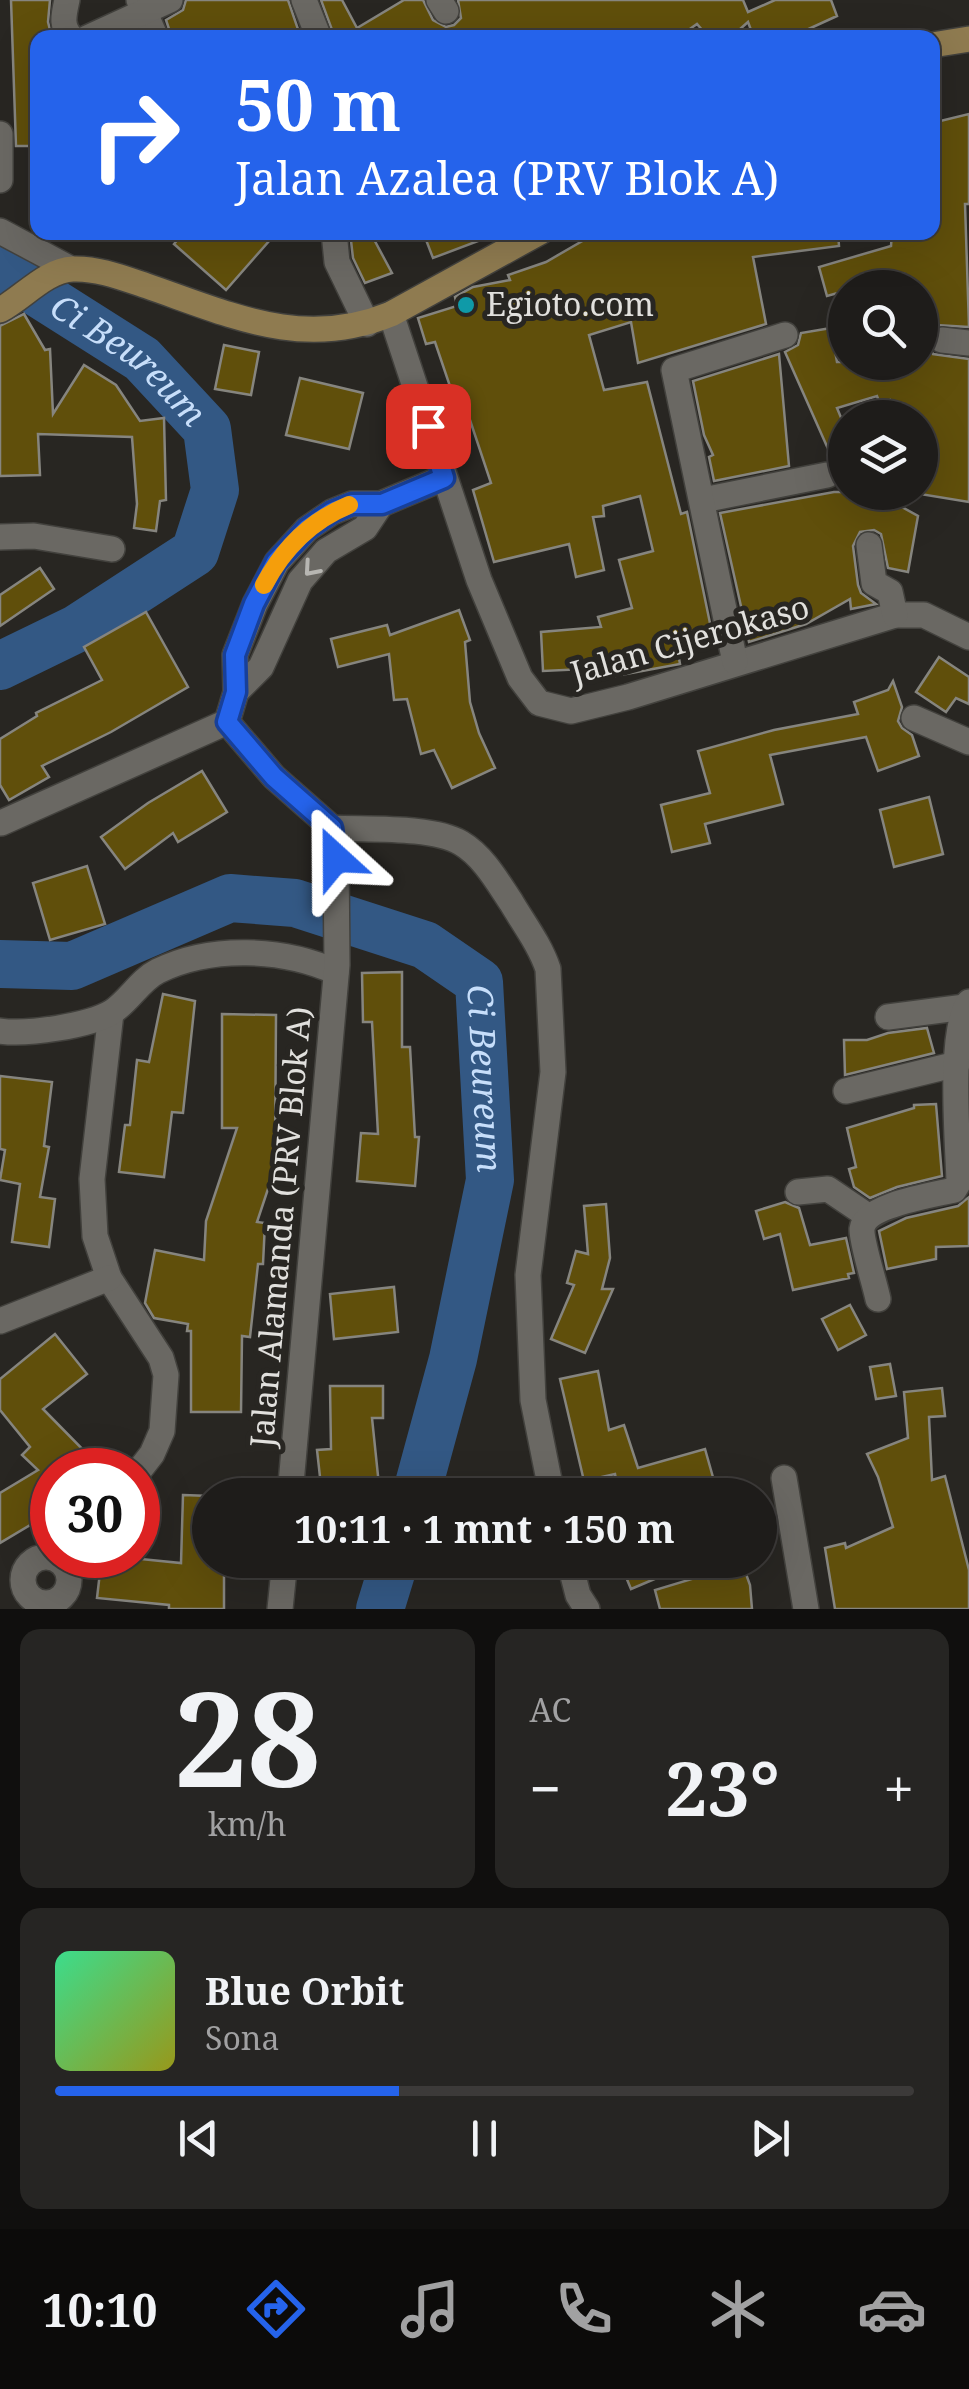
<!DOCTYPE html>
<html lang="id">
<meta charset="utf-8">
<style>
body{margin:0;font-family:"Noto Serif",serif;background:#262523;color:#f1f3f6;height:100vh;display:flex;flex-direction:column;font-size:38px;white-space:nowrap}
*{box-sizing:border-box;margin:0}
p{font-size:32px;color:#a1a1a2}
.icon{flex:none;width:55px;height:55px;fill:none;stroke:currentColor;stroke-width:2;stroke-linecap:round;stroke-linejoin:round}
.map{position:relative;height:1609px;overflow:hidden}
.drawer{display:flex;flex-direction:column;gap:20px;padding:20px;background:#100f0e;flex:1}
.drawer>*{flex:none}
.top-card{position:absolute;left:30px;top:30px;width:910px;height:210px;border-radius:20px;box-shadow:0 10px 40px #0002,0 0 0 2px #3c3a39;background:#2563eb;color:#fff;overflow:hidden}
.controls{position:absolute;left:828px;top:270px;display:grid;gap:20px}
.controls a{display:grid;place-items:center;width:110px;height:110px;border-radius:50%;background:#1e1c1a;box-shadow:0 10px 40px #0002,0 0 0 2px #3c3a39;font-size:50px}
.speed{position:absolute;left:30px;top:1448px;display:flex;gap:20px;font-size:50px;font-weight:700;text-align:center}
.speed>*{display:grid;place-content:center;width:130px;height:130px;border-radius:50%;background:#1e1c1a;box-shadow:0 10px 40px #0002,0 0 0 2px #3c3a39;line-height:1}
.speed .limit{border:15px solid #d22;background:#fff;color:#111}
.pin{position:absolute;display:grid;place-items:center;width:85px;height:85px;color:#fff;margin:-42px;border-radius:20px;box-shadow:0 5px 15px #0006}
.me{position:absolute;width:110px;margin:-55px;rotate:336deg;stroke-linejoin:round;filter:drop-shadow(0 0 8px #0008)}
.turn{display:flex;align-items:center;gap:35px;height:210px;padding:0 40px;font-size:45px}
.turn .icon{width:130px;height:130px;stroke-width:2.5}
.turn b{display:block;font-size:70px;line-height:85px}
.big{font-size:75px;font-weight:700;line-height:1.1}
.drawer .widget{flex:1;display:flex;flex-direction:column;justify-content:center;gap:15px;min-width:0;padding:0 35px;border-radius:20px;background:#262523}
.drawer .dial{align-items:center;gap:0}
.dial b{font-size:130px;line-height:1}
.song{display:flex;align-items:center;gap:30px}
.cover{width:120px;height:120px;border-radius:15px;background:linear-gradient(135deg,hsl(150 70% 55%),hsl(60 70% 35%))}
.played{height:10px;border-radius:5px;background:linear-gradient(90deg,#2563eb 40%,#3c3a39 40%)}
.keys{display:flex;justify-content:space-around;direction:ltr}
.heat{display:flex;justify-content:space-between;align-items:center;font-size:55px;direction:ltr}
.drawer .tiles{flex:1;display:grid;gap:20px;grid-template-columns:1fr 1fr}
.widget:last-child{grid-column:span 2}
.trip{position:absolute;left:192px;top:1478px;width:585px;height:100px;border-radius:50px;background:#1e1c1a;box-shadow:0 10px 40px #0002,0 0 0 2px #3c3a39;font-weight:700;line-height:100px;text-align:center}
.tab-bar{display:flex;height:160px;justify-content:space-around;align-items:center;background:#0c0b0a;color:#a1a1a2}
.tab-bar .icon{width:70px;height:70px}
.tab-bar .active{color:#2563eb}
.tab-bar b{font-size:45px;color:#f1f3f6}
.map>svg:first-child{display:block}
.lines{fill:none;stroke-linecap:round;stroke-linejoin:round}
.river{stroke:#335884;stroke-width:48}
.building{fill:#604f0b;stroke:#86857f;stroke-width:2.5}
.street-casing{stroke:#42413d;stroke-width:28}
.secondary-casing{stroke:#42413d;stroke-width:28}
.street{stroke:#6a6863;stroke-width:25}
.secondary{stroke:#8f7b50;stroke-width:25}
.oneway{stroke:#b7b6b2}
.route-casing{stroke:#184099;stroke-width:25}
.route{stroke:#2563eb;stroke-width:18}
.slow{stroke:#f59e0b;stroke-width:18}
.culture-dot{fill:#0f9aa8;stroke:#282622;stroke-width:4}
.labels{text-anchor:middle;stroke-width:10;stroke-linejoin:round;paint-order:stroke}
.poi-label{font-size:32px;fill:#e1e0dd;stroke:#282622;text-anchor:start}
.street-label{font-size:32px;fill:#e1e0dd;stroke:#282622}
.water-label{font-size:35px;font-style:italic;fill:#c7defa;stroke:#282622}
</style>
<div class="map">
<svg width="969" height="1609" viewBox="0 0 969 1609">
<rect width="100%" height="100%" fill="#282622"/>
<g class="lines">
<g class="river">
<path id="s1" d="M0,269l142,90 65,70 8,61 -20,62 -117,76 -78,38"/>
<path id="s2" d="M0,964l72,2 158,-68 65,5 130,42 54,37 11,198 -37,179 -37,136"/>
<path d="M380,1609l15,-49"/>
</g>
</g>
<g class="building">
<path d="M11,0h39l-2,22 4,16h-14v108h-22z"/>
<path d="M186,0h102l13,38h-129l-6,-18 17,-10z"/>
<path d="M321,0h21l15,28 47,-28h19l10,20 13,7 8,-2 7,-7 -3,-18h285l5,12 27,-12h56l6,16 -48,22h-35l-6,-16 -18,16h-21l-12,-14 -20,14h-342z"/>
<path d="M969,114v90h-4l4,123 -33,-2 -8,6 -2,8 7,15 36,5v143l-49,-8v-76h-25l-5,-18 -10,4 -3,-8 -40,12 8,19v60l-2,-16 -10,-11 -48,-108 13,-7 3,-12 30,-5 6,34h83v-74h-15l-1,-14 -48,14h-11v3l-18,5 -8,-29 72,-21 1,-14h40v-29l7,-37 -7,-27v-16z"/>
<path d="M184,232h93l-51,58 -52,-46z"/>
<path d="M350,232h20l22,41 -27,10 -12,-25z"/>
<path d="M423,232h70l1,3 -61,23z"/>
<path d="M598,232h240l1,14 -86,11 13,67 -128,39 -7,-41 -42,13 15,55 43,-8 34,132 6,-2 24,116 -36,7 5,29 -92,17 -3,-12 -42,2 -2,-39 60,-5 -3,-10 34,-9 -13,-48 34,-9 -13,-55 -37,10 1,10 -11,1 11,53 -28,7 -7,-33 -75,18 -21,-72 18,-7 -21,-63 -17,4 -5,-25 6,-1 -19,-56 -9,2 -8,-26 39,-12 -2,-9 18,-10 37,-7 -2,-5 38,-13z"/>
<path d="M24,314l21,36 5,-1 3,65 31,-49 32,20 24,36 24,-3 2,82 -6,1 -4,30 -22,-3 3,-24 -5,-67 -94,-3 2,41 -40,1v-150z"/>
<path d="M224,345l35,7 -8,43 -36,-6z"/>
<path d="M779,354l10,112 -75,15 -5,-24 4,-2 -9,-20 -11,-54z"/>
<path d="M300,378l63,15 -14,56 -63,-14z"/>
<path d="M834,492h41l43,24 -10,56 -20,-4 -7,-34 -7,-4 -14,2 -7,14 5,39 3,8 15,11 -25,5 -1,-10 -44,25 -57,18 -29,-129z"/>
<path d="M40,568l14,21 -54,37v-31z"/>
<path d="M459,610l11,30 -5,2 5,60 9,31 16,35 -43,20 -18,-38 -13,4 -14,-55 -13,1 -5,-46 -51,13 -7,-28 56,-14 3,10z"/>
<path d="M146,612l42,75 -77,45 -69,34 7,11 -40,23 -9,-15v-46l37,-23 -1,-3 66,-33 -18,-33z"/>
<path d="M939,657l30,20v27l-13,-6 -10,14 -30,-20z"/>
<path d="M893,681l9,26 -4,14 4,7 10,7 7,21 -41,15 -12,-34 -96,18 13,49 -78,20 5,19 -38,9 -11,-47 49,-12 -12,-42 76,-21 84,-16 -4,-12 34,-12z"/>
<path d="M202,771l25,41 -49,30 -5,-9 -48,36 -24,-32 47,-34z"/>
<path d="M929,797l14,57 -49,13 -14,-57z"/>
<path d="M87,866l18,58 -55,16 -17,-57z"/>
<path d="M402,972v75h8l5,90h4l-4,49 -58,-5 4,-48 17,1 -6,-112h-9l-1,-49z"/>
<path d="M163,994l32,7 -12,112 -11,-1 -8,65 -45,-5 6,-47h5l7,-65 12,2z"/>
<path d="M222,1014l54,1 -1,143 3,1 -21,63 8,1 -2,41h-5l-8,73 -8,-1 -1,76h-50v-81h-4l1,-7 -34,-6 -9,-15 10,-53 49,10 2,-39 31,-93h-15z"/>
<path d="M927,1028l7,25 -89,22 -1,-35h23l21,-7z"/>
<path d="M0,1076l52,6 -8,64 5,1 -9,50 15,2 -6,48 -37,-5 8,-58 -20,-4 5,-30 -5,-1z"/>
<path d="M936,1104l6,72 -45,11 -27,11 -16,-11 -5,-18 7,-2 -9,-39 67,-20v-3z"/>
<path d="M969,1197v49l-33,1v12l-49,10 -8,-38 27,-13 52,-12z"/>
<path d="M785,1202l14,6 11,37 36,-7 8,35 -6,1 1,4 -56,12 -13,-56 -16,5 -8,-28z"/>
<path d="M606,1204l4,54 -8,31h11l-28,64 -34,-14 23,-54 -7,-2 9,-32 12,3 -4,-48z"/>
<path d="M394,1287l4,45 -64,7 -4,-45z"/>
<path d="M850,1305l16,30 -28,15 -16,-31z"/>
<path d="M55,1334l32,40 -44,35 60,61h-51v42l-52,31v-50l38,-23 -16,-15 8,-8 -30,-37v-31z"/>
<path d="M890,1364l6,32 -20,3 -6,-32z"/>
<path d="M598,1371l11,59 15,-5 14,43 67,-19 13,46h-99l-4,-21 -31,7 -24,-102z"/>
<path d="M330,1386h53v32h-11l8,77h-58l-5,-45 14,-1z"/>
<path d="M942,1388l3,28 -16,1 3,63 13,-4 24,94v39h-134l-10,-61 20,-5 1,5 47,-21 -15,-50 -11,-23 41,-16 -4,-46z"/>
<path d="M183,1495l27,1v71l14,-1v43h-55v-4l-72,-7 5,-43 79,8z"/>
<path d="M619,1560h39l6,15 -33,14z"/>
<path d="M709,1560h32l9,25 2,24h-92l-5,-19 57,-17z"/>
</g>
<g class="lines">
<g class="street-casing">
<g id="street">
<path d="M67,0c-3,14 -7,27 5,38"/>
<path d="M139,0l17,38"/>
<path d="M304,0l15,38"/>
<path d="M439,0l7,11"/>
<path d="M87,38l83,-38"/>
<path d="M0,134v46"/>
<path d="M0,231l69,37"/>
<path d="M334,232l3,30 30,62"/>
<path d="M391,314l88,266 41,98 19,25 32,8 57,-14 267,-82h29l45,22"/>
<path d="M942,340l27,3"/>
<path d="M703,500l124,-25"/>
<path d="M0,537l34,-1 78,13"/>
<path d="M869,545l5,38 16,9 5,23"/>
<path d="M735,662l-61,-292 111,-35"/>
<path d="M236,692l25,-25 39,-86 26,-30 39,-23 16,-24"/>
<path d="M914,718l55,24"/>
<path d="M1,823l226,-101"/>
<path d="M332,828c35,2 100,-2 129,15 22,13 36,38 50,59 13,22 29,43 37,67l5,103 -25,203 5,125 19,95"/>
<path d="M111,1013l-19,166 3,57 14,42 52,80 5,17 -4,56 -10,23 -14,18"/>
<path d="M888,1017l77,-10"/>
<path d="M0,1031c26,4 89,-5 112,-19 17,-11 28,-32 46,-41 53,-26 125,-23 178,1"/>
<path d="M846,1091l111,-27"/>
<path d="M798,1192l30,-3 40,27"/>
<path d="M878,1299c-3,-15 -17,-58 -16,-70 3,-24 71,-34 92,-39l5,-8c-1,-38 -11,-151 10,-180"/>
<path d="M0,1321l109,-43"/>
<path d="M784,1478l22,131"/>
<path d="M290,1495l47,-530 -1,-107 -4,-30 -58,-51 -47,-55 9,-30 -1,-37 20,-51 22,-42 30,-33 25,-17 20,-8h29l62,-26"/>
<circle cx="46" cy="1580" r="23"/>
<path d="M569,1560l9,35 9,14"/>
<path d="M280,1609l5,-49"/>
</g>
</g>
<g class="secondary-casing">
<g id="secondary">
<path d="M932,45l37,-6"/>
<path d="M0,310c23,-12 46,-40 73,-41 25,-1 50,9 74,17 84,29 156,64 244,28l149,-82"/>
</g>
</g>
<use href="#street" class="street"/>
<use href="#secondary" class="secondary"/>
</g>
<defs><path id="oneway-chevron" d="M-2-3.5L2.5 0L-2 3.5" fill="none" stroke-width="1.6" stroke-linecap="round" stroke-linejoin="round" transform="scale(2.5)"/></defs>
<use class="oneway" href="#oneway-chevron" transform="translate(311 569) rotate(131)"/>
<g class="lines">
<g class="route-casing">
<path id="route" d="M336,858l-4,-30 -58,-51 -47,-55 9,-30 -1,-37 19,-51 22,-42 31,-33 25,-17 20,-8h30l62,-26 -16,-52"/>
</g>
<use href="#route" class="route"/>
<path class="slow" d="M264,585c19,-36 46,-64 85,-80"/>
</g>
<circle class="culture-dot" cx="466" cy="305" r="10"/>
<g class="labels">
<g class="poi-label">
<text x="486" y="316">Egioto.com</text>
</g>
<g class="street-label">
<text transform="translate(690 640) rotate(-16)" y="11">Jalan Cijerokaso</text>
<text transform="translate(281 1227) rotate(-85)" y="11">Jalan Alamanda (PRV Blok A)</text>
</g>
<g class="water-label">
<text dy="12" stroke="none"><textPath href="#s1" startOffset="158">Ci Beureum</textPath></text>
<text dy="12" stroke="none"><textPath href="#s2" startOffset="608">Ci Beureum</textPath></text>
</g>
</g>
</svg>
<div class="controls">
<a><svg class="icon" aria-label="search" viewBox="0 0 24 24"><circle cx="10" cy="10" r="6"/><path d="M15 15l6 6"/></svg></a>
<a><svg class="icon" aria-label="layers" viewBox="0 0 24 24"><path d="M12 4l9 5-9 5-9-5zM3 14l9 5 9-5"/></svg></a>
</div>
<div class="speed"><div class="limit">30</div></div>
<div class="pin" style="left:428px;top:426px;background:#d93025"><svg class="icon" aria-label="arrive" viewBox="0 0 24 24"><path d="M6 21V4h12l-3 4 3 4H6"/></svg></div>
<svg class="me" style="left:336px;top:858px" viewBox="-20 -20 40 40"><path d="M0-17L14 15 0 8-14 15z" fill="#2563eb" stroke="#fff" stroke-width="4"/></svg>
<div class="trip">10:11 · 1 mnt · 150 m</div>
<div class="top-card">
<div class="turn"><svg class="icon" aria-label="right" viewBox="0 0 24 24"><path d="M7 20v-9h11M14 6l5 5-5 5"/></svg><div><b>50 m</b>Jalan Azalea (PRV Blok A)</div></div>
</div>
</div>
<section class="drawer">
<div class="tiles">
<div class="widget dial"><b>28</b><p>km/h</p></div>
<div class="widget"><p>AC</p>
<div class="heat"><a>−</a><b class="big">23°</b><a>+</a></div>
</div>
<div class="widget">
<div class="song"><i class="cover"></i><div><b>Blue Orbit</b><p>Sona</p></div></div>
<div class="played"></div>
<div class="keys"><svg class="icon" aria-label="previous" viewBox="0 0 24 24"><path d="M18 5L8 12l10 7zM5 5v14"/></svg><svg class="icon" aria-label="pause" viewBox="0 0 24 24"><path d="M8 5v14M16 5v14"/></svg><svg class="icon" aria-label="next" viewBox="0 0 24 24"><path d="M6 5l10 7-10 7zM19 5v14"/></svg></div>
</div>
</div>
</section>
<nav class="tab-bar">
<b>10:10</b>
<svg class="icon active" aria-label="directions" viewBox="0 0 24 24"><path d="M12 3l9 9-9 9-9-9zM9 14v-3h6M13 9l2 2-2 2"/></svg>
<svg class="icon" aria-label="music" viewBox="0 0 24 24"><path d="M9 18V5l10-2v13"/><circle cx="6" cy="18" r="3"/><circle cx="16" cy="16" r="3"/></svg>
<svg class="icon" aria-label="phone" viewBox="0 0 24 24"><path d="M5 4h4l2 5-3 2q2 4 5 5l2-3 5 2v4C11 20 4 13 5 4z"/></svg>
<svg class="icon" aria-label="climate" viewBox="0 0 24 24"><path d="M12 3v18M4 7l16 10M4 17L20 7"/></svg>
<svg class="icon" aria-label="car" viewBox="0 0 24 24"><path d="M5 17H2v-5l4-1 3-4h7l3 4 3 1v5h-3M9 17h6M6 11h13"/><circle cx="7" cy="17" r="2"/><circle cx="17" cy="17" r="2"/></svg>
</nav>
